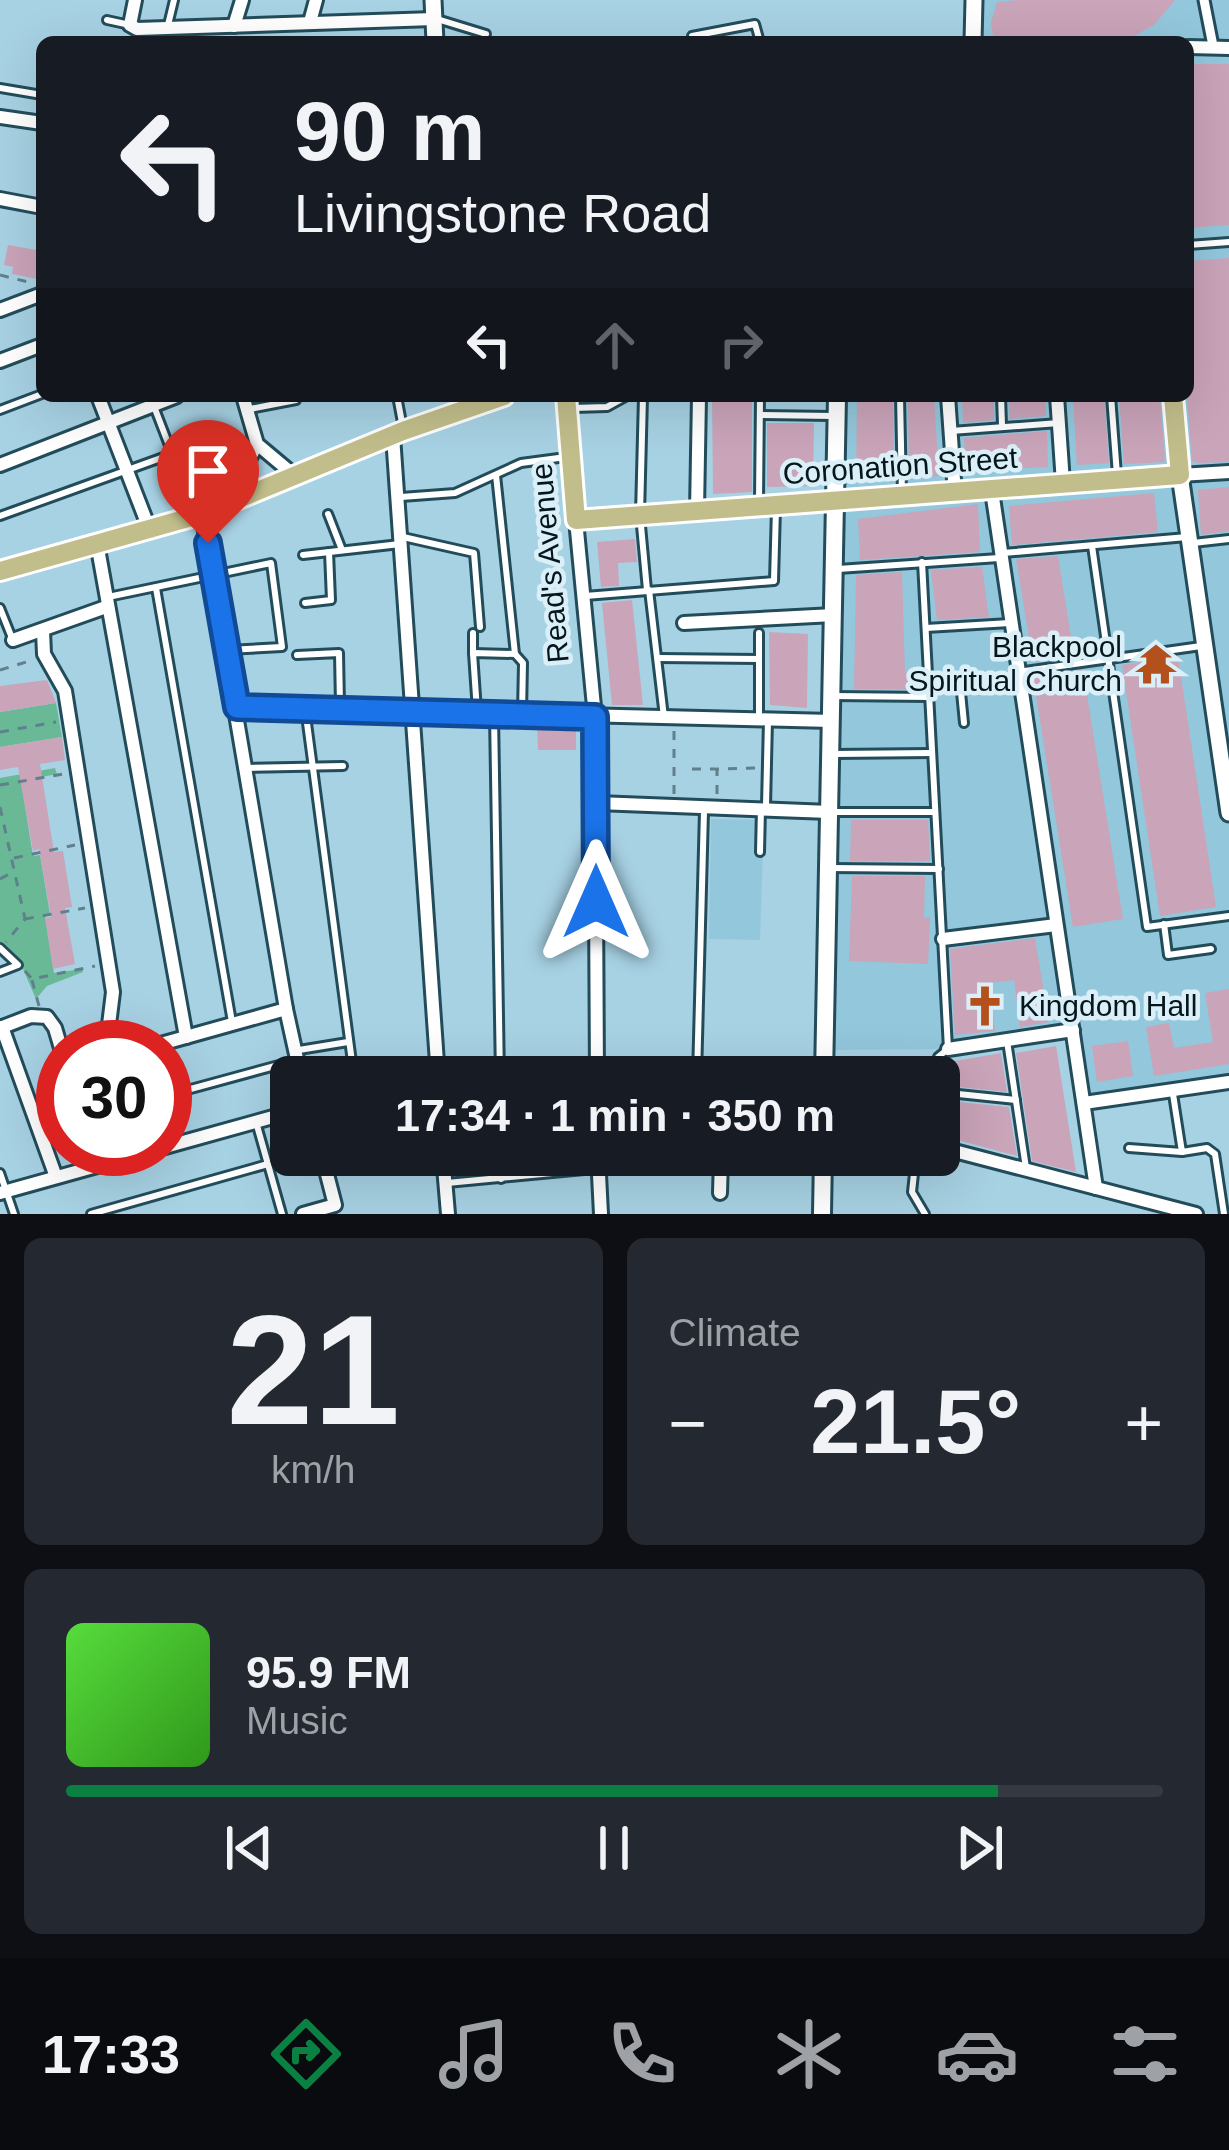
<!DOCTYPE html>
<meta charset="utf-8">
<style>
body{margin:0;font-family:Arial,sans-serif;background:#242831;color:#f1f3f6;height:100vh;display:flex;flex-direction:column;font-size:45px;white-space:nowrap}
*{box-sizing:border-box;margin:0}
p{font-size:39px;color:#9ea1a6}
.icon{flex:none;width:66px;height:66px;fill:none;stroke:currentColor;stroke-width:2;stroke-linecap:round;stroke-linejoin:round}
.map{position:relative;height:1214px;overflow:hidden}
.details{display:flex;flex-direction:column;gap:24px;padding:24px;background:#0d0f14;flex:1}
.details>*{flex:none}
.guide{position:absolute;left:36px;top:36px;width:1158px;height:366px;border-radius:18px;box-shadow:0 12px 48px #0002;background:#171b24;color:#f1f3f6;overflow:hidden}
.speed{position:absolute;left:36px;top:1020px;display:flex;gap:24px;font-size:60px;font-weight:700;text-align:center}
.speed>*{display:grid;place-content:center;width:156px;height:156px;border-radius:50%;background:#171b24;box-shadow:0 12px 48px #0002;line-height:1}
.speed .limit{border:18px solid #d22;background:#fff;color:#111}
.pin{position:absolute;display:grid;place-items:center;width:102px;height:102px;color:#fff;margin:-123px -51px;border-radius:50% 50% 50% 0;rotate:-45deg;box-shadow:0 0 12px #0007}
.pin .icon{rotate:45deg}
.me{position:absolute;width:132px;margin:-66px;rotate:0deg;stroke-linejoin:round;filter:drop-shadow(0 0 9px #0008)}
.turn{display:flex;align-items:center;gap:42px;height:252px;padding:0 60px;font-size:54px}
.turn .icon{width:156px;height:156px;stroke-width:2.5}
.turn b{display:block;font-size:84px;line-height:102px}
.lanes{display:flex;align-items:center;height:114px;padding:0 60px;background:#0003;justify-content:center;gap:60px;direction:ltr}
.lanes .off{opacity:.35}
.big{font-size:90px;font-weight:700;line-height:1.1}
.details .card{flex:1;display:flex;flex-direction:column;justify-content:center;gap:18px;min-width:0;padding:0 42px;border-radius:18px;background:#242831}
.details .dial{align-items:center;gap:0}
.dial b{font-size:156px;line-height:1}
.song{display:flex;align-items:center;gap:36px}
.cover{width:144px;height:144px;border-radius:18px;background:linear-gradient(135deg,hsl(110 70% 55%),hsl(110 70% 35%))}
.played{height:12px;border-radius:6px;background:linear-gradient(90deg,#0b8043 85%,#363941 85%)}
.keys{display:flex;justify-content:space-around;direction:ltr}
.heat{display:flex;justify-content:space-between;align-items:center;font-size:66px;direction:ltr}
.details .tiles{flex:1;display:grid;gap:24px;grid-template-columns:1fr 1fr}
.card:last-child{grid-column:span 2}
.trip{position:absolute;left:270px;top:1056px;width:690px;height:120px;border-radius:18px;background:#171b24;box-shadow:0 12px 48px #0002;font-weight:700;line-height:120px;text-align:center}
.dock{display:flex;height:192px;justify-content:space-around;align-items:center;background:#090b0e;color:#9ea1a6}
.dock .icon{width:84px;height:84px}
.dock .current{color:#0b8043}
.dock b{font-size:54px;color:#f1f3f6}
.map>svg:first-child{display:block}
.built{fill:#93c7dc}
.green{fill:#69b997}
.building{fill:#caa4b9}
.lines{fill:none;stroke-linecap:round;stroke-linejoin:round}
.service-casing{stroke:#234c5a;stroke-width:12}
.pedestrian-casing{stroke:#234c5a;stroke-width:15}
.minor-casing{stroke:#234c5a;stroke-width:18}
.tertiary-casing{stroke:#234c5a;stroke-width:21}
.secondary-casing{stroke:#234c5a;stroke-width:22}
.primary-casing{stroke:#fff;stroke-width:24}
.path{stroke:#60808c;stroke-width:3;stroke-dasharray:9 9;stroke-linecap:butt}
.service{stroke:#fff;stroke-width:6}
.pedestrian{stroke:#fff;stroke-width:9}
.minor{stroke:#fff;stroke-width:12}
.tertiary{stroke:#fff;stroke-width:15}
.secondary{stroke:#fff;stroke-width:16}
.primary{stroke:#c2be8b;stroke-width:18}
.route-casing{stroke:#114b97;stroke-width:30}
.route{stroke:#1a73e8;stroke-width:21}
.labels{text-anchor:middle;stroke-width:9;stroke-linejoin:round;paint-order:stroke}
.street-label{font-size:30px;fill:#05161c;stroke:#daeff8}
.poi-label{font-size:30px;fill:#05161c;stroke:#daeff8;text-anchor:end}
</style>
<div class="map">
<svg width="1229" height="1214" viewBox="0 0 1229 1214">
<rect width="100%" height="100%" fill="#a7d2e4"/>
<g class="built">
<path d="M974,0h255v1082l-145,21 -11,-72 -125,18 -114,1 7,-654h347v-354h-215z"/>
<path d="M711,819l53,1 -4,120 -51,-1z"/>
</g>
<g class="green">
<path d="M56,703l6,34 -62,10v-35z"/>
<path d="M55,768l2,6 -36,7 12,75 7,-1 10,59 -5,2 9,57 28,-4 1,3 -36,14 -11,13 -13,-30 -23,-21v-170z"/>
</g>
<g class="building">
<path d="M1017,0h158l-21,25 -31,17h-129l-3,-19 6,-21z"/>
<path d="M1188,64h41v161l-41,3z"/>
<path d="M8,245l34,6v20l-5,8 -25,-5 1,-7 -9,-2z"/>
<path d="M1229,258v204l-31,1 -6,-2 -5,-65 1,-135z"/>
<path d="M712,396h40v96l-39,2z"/>
<path d="M857,396h36l1,82 -38,4z"/>
<path d="M908,396h26l5,80 -30,2z"/>
<path d="M962,396h32v24l-31,3z"/>
<path d="M1009,396h36l1,20 -37,3z"/>
<path d="M1073,396h31l5,67 -32,2z"/>
<path d="M1119,396h41l5,66 -41,2z"/>
<path d="M767,423h47l-1,63 -46,1z"/>
<path d="M1047,431l1,36 -82,4 -2,-33z"/>
<path d="M1229,487v44l-28,4 -3,-45z"/>
<path d="M1154,493l4,39 -146,13 -3,-39z"/>
<path d="M978,504l2,48 -120,8 -2,-41z"/>
<path d="M635,539l2,23 -19,1 1,23 -18,1 -4,-45z"/>
<path d="M1058,556l16,100 -41,6 -17,-103z"/>
<path d="M982,567l7,50 -52,3 -6,-50z"/>
<path d="M902,572l3,101 8,-1v17h-59l2,-114z"/>
<path d="M632,600l11,105h-31l-10,-102z"/>
<path d="M769,632l39,2 -1,74 -37,-3z"/>
<path d="M1178,657l38,250 -56,9 -38,-251z"/>
<path d="M1083,670l40,249 -50,8 -40,-250z"/>
<path d="M47,680l9,23 -56,9v-26z"/>
<path d="M537,726h39v24h-38z"/>
<path d="M62,737l3,23 -25,4 14,88 9,-1 9,56 -7,1 10,56 -22,5 -8,-51 6,-1 -12,-68 -6,2 -15,-84 -18,3v-23z"/>
<path d="M851,820h77l2,41h-80z"/>
<path d="M852,876h73l-1,41h6l-2,47 -79,-3z"/>
<path d="M1035,938l14,84 -29,5 -6,-47 -24,3 5,48 -40,4 -5,-86z"/>
<path d="M1229,989v75l-75,12 -8,-49 23,-4 5,25 39,-6 -8,-49z"/>
<path d="M1128,1041l5,35 -36,6 -5,-36z"/>
<path d="M1056,1046l20,126 -44,-11 -16,-108z"/>
<path d="M1001,1053l6,39 -68,-7 5,-22z"/>
<path d="M939,1100l70,7 8,49 -78,-21z"/>
</g>
<g class="lines">
<g class="service-casing">
<g id="service">
<path d="M437,19l49,15"/>
<path d="M107,20l23,5"/>
<path d="M168,25l6,-25"/>
<path d="M692,36l63,-12 5,18"/>
<path d="M0,88l42,7"/>
<path d="M1188,245l41,-3"/>
<path d="M150,396l45,117"/>
<path d="M397,396l6,32"/>
<path d="M643,396l-3,119 7,75"/>
<path d="M900,396l2,98"/>
<path d="M1001,396l1,29"/>
<path d="M1111,396l6,79"/>
<path d="M573,408l34,-1 20,-11"/>
<path d="M250,409l46,-9 1,-4"/>
<path d="M0,410l42,-16"/>
<path d="M760,415l73,1"/>
<path d="M951,431l108,-8"/>
<path d="M496,475l19,179"/>
<path d="M401,497l54,-4 66,-30 45,-6"/>
<path d="M759,500l1,-104"/>
<path d="M328,514l14,36"/>
<path d="M0,516l172,-62"/>
<path d="M403,537l71,16 6,74"/>
<path d="M1193,543l36,-4"/>
<path d="M1092,546l55,381 82,-11"/>
<path d="M1003,553l184,-16"/>
<path d="M303,555l97,-11"/>
<path d="M922,562l26,487 -10,8 -5,20"/>
<path d="M838,569l161,-11"/>
<path d="M156,588l76,434"/>
<path d="M649,590l15,127"/>
<path d="M585,596l189,-15 2,-73"/>
<path d="M108,597l163,-34 11,84 -54,3"/>
<path d="M305,603l26,-3 -2,-48"/>
<path d="M0,608l12,30"/>
<path d="M926,628l84,-5"/>
<path d="M473,633v20"/>
<path d="M759,633v86"/>
<path d="M297,655l42,-2 1,52"/>
<path d="M658,658l101,1"/>
<path d="M1018,672l183,-26"/>
<path d="M1003,678l15,-1"/>
<path d="M832,696l98,1"/>
<path d="M305,708l49,369"/>
<path d="M477,711l-4,-58 42,1 8,9 -1,50"/>
<path d="M494,715l6,362"/>
<path d="M964,723l-4,-41 21,-2"/>
<path d="M834,754l98,-1"/>
<path d="M247,768l96,-2"/>
<path d="M766,806l2,-86"/>
<path d="M831,812h104"/>
<path d="M760,852l1,-44"/>
<path d="M829,868l110,1"/>
<path d="M1164,924l4,31 43,-6"/>
<path d="M0,948l18,17 -18,7"/>
<path d="M1007,1041l19,127"/>
<path d="M299,1050l49,-8"/>
<path d="M697,1077l7,-266"/>
<path d="M939,1092l77,8"/>
<path d="M1173,1094l9,58 25,-4 8,6 9,60"/>
<path d="M165,1096l132,-36"/>
<path d="M256,1122l26,92"/>
<path d="M1129,1148l53,4"/>
<path d="M501,1155v24"/>
<path d="M916,1155l-4,37 13,22"/>
<path d="M0,1173l14,41"/>
<path d="M447,1183l148,-14"/>
<path d="M91,1214l177,-50"/>
</g>
</g>
<g class="pedestrian-casing">
<path id="pedestrian" d="M1204,0l9,46"/>
</g>
<g class="minor-casing">
<g id="minor">
<path d="M135,0l-5,25 7,4 297,-10"/>
<path d="M310,22l6,-22"/>
<path d="M234,26l8,-26"/>
<path d="M1188,47l41,1"/>
<path d="M0,117l42,6"/>
<path d="M0,199l42,8"/>
<path d="M0,310l42,-16"/>
<path d="M0,361l42,-16"/>
<path d="M98,396l51,132"/>
<path d="M243,396l14,48 37,31"/>
<path d="M948,396l7,98"/>
<path d="M1057,396l6,87"/>
<path d="M393,436l45,641"/>
<path d="M0,465l177,-69"/>
<path d="M1180,475l49,-3"/>
<path d="M992,491l104,697"/>
<path d="M229,500l28,-56"/>
<path d="M697,511l2,-115"/>
<path d="M202,514l84,495 15,68"/>
<path d="M576,520l19,197 2,360"/>
<path d="M97,543l89,494"/>
<path d="M684,623l150,-8"/>
<path d="M43,631l1,23 21,37 48,301 -5,41 9,14"/>
<path d="M13,640l93,-33"/>
<path d="M237,707l174,2"/>
<path d="M412,711l420,10"/>
<path d="M597,803l233,9"/>
<path d="M943,939l113,-14"/>
<path d="M2,1027l54,150"/>
<path d="M0,1028l31,-12 16,1 8,11 8,27"/>
<path d="M86,1047l15,-5"/>
<path d="M150,1047l136,-38"/>
<path d="M948,1049l125,-19"/>
<path d="M1084,1103l145,-21"/>
<path d="M165,1147l126,-35"/>
<path d="M939,1147l257,67"/>
<path d="M443,1155l5,59"/>
<path d="M598,1155l3,59"/>
<path d="M0,1193l158,-44"/>
<path d="M720,1193l1,-35h102"/>
<path d="M303,1214l32,-9 -13,-50"/>
</g>
</g>
<g class="tertiary-casing">
<g id="tertiary">
<path d="M433,0l2,42"/>
<path d="M973,42l1,-42"/>
<path d="M1180,475l49,338"/>
</g>
</g>
<g class="secondary-casing">
<g id="secondary">
<path d="M824,1077l13,-681"/>
<path d="M822,1214l1,-59"/>
</g>
</g>
<g class="primary-casing">
<g id="primary">
<path d="M566,396l10,124 604,-45 -7,-79"/>
<path d="M0,571l202,-57 201,-83 101,-35"/>
</g>
</g>
<g class="path">
<path d="M0,275l32,8"/>
<path d="M0,670l33,-10"/>
<path d="M0,732l56,-10"/>
<path d="M692,769h24"/>
<path d="M0,785l63,-11"/>
<path d="M674,794v-63"/>
<path d="M717,794v-25l38,-1"/>
<path d="M0,807l25,112 -19,23"/>
<path d="M14,858l61,-13"/>
<path d="M0,879l13,-7"/>
<path d="M25,919l60,-11"/>
<path d="M25,971l7,8 63,-13"/>
<path d="M32,980l7,26"/>
</g>
<use href="#service" class="service"/>
<use href="#pedestrian" class="pedestrian"/>
<use href="#minor" class="minor"/>
<use href="#tertiary" class="tertiary"/>
<use href="#secondary" class="secondary"/>
<use href="#primary" class="primary"/>
</g>
<g class="lines">
<g class="route-casing">
<path id="route" d="M208,543l29,164 358,10 1,185"/>
</g>
<use href="#route" class="route"/>
</g>
<defs>
<g id="temple-bare" transform="scale(3.24)"><path d="M0-6L5-2H3V0L6.5 2.5H4V6H1.5V3h-3V6H-4V2.5H-6.5L-3 0V-2H-5Z" fill="#b4501c" stroke="#daeff8" stroke-width="2.5" paint-order="stroke"/></g>
<g id="church-bare" transform="scale(3.24)"><path d="M-1.2-6h2.4v3.5h3.3v2.4h-3.3V6h-2.4V-.1h-3.3v-2.4h3.3Z" fill="#b4501c" stroke="#daeff8" stroke-width="2.5" paint-order="stroke"/></g>
</defs>
<g fill-rule="evenodd">
<use href="#temple-bare" x="1156" y="664"/>
<use href="#church-bare" x="985" y="1006"/>
</g>
<g class="labels">
<g class="street-label">
<text transform="translate(900 466) rotate(-4)" y="10">Coronation Street</text>
<text transform="translate(550 563) rotate(-95)" y="10">Read's Avenue</text>
</g>
<g class="poi-label">
<text x="1122" y="657">Blackpool<tspan x="1122" dy="34">Spiritual Church</tspan></text>
<text x="1019" y="1016" text-anchor="start">Kingdom Hall</text>
</g>
</g>
</svg>
<div class="speed"><div class="limit">30</div></div>
<div class="pin" style="left:208px;top:543px;background:#d93025"><svg class="icon" aria-label="arrive" viewBox="0 0 24 24"><path d="M6 21V4h12l-3 4 3 4H6"/></svg></div>
<svg class="me" style="left:596px;top:902px" viewBox="-20 -20 40 40"><path d="M0-17L14 15 0 8-14 15z" fill="#1a73e8" stroke="#fff" stroke-width="4"/></svg>
<div class="trip">17:34 · 1 min · 350 m</div>
<div class="guide">
<div class="turn"><svg class="icon" aria-label="left" viewBox="0 0 24 24"><path d="M17 20v-9H6M10 6l-5 5 5 5"/></svg><div><b>90 m</b>Livingstone Road</div></div>
<div class="lanes"><svg class="icon" aria-label="left" viewBox="0 0 24 24"><path d="M17 20v-9H6M10 6l-5 5 5 5"/></svg><svg class="icon off" aria-label="ahead" viewBox="0 0 24 24"><path d="M12 20V5M6 11l6-6 6 6"/></svg><svg class="icon off" aria-label="right" viewBox="0 0 24 24"><path d="M7 20v-9h11M14 6l5 5-5 5"/></svg></div>
</div>
</div>
<section class="details">
<div class="tiles">
<div class="card dial"><b>21</b><p>km/h</p></div>
<div class="card"><p>Climate</p>
<div class="heat"><a>−</a><b class="big">21.5°</b><a>+</a></div>
</div>
<div class="card">
<div class="song"><i class="cover"></i><div><b>95.9 FM</b><p>Music</p></div></div>
<div class="played"></div>
<div class="keys"><svg class="icon" aria-label="previous" viewBox="0 0 24 24"><path d="M18 5L8 12l10 7zM5 5v14"/></svg><svg class="icon" aria-label="pause" viewBox="0 0 24 24"><path d="M8 5v14M16 5v14"/></svg><svg class="icon" aria-label="next" viewBox="0 0 24 24"><path d="M6 5l10 7-10 7zM19 5v14"/></svg></div>
</div>
</div>
</section>
<nav class="dock">
<b>17:33</b>
<svg class="icon current" aria-label="directions" viewBox="0 0 24 24"><path d="M12 3l9 9-9 9-9-9zM9 14v-3h6M13 9l2 2-2 2"/></svg>
<svg class="icon" aria-label="music" viewBox="0 0 24 24"><path d="M9 18V5l10-2v13"/><circle cx="6" cy="18" r="3"/><circle cx="16" cy="16" r="3"/></svg>
<svg class="icon" aria-label="phone" viewBox="0 0 24 24"><path d="M5 4h4l2 5-3 2q2 4 5 5l2-3 5 2v4C11 20 4 13 5 4z"/></svg>
<svg class="icon" aria-label="climate" viewBox="0 0 24 24"><path d="M12 3v18M4 7l16 10M4 17L20 7"/></svg>
<svg class="icon" aria-label="car" viewBox="0 0 24 24"><path d="M5 17H2v-5l4-1 3-4h7l3 4 3 1v5h-3M9 17h6M6 11h13"/><circle cx="7" cy="17" r="2"/><circle cx="17" cy="17" r="2"/></svg>
<svg class="icon" aria-label="filters" viewBox="0 0 24 24"><path d="M4 7h16M4 17h16"/><circle cx="9" cy="7" r="2"/><circle cx="15" cy="17" r="2"/></svg>
</nav>
